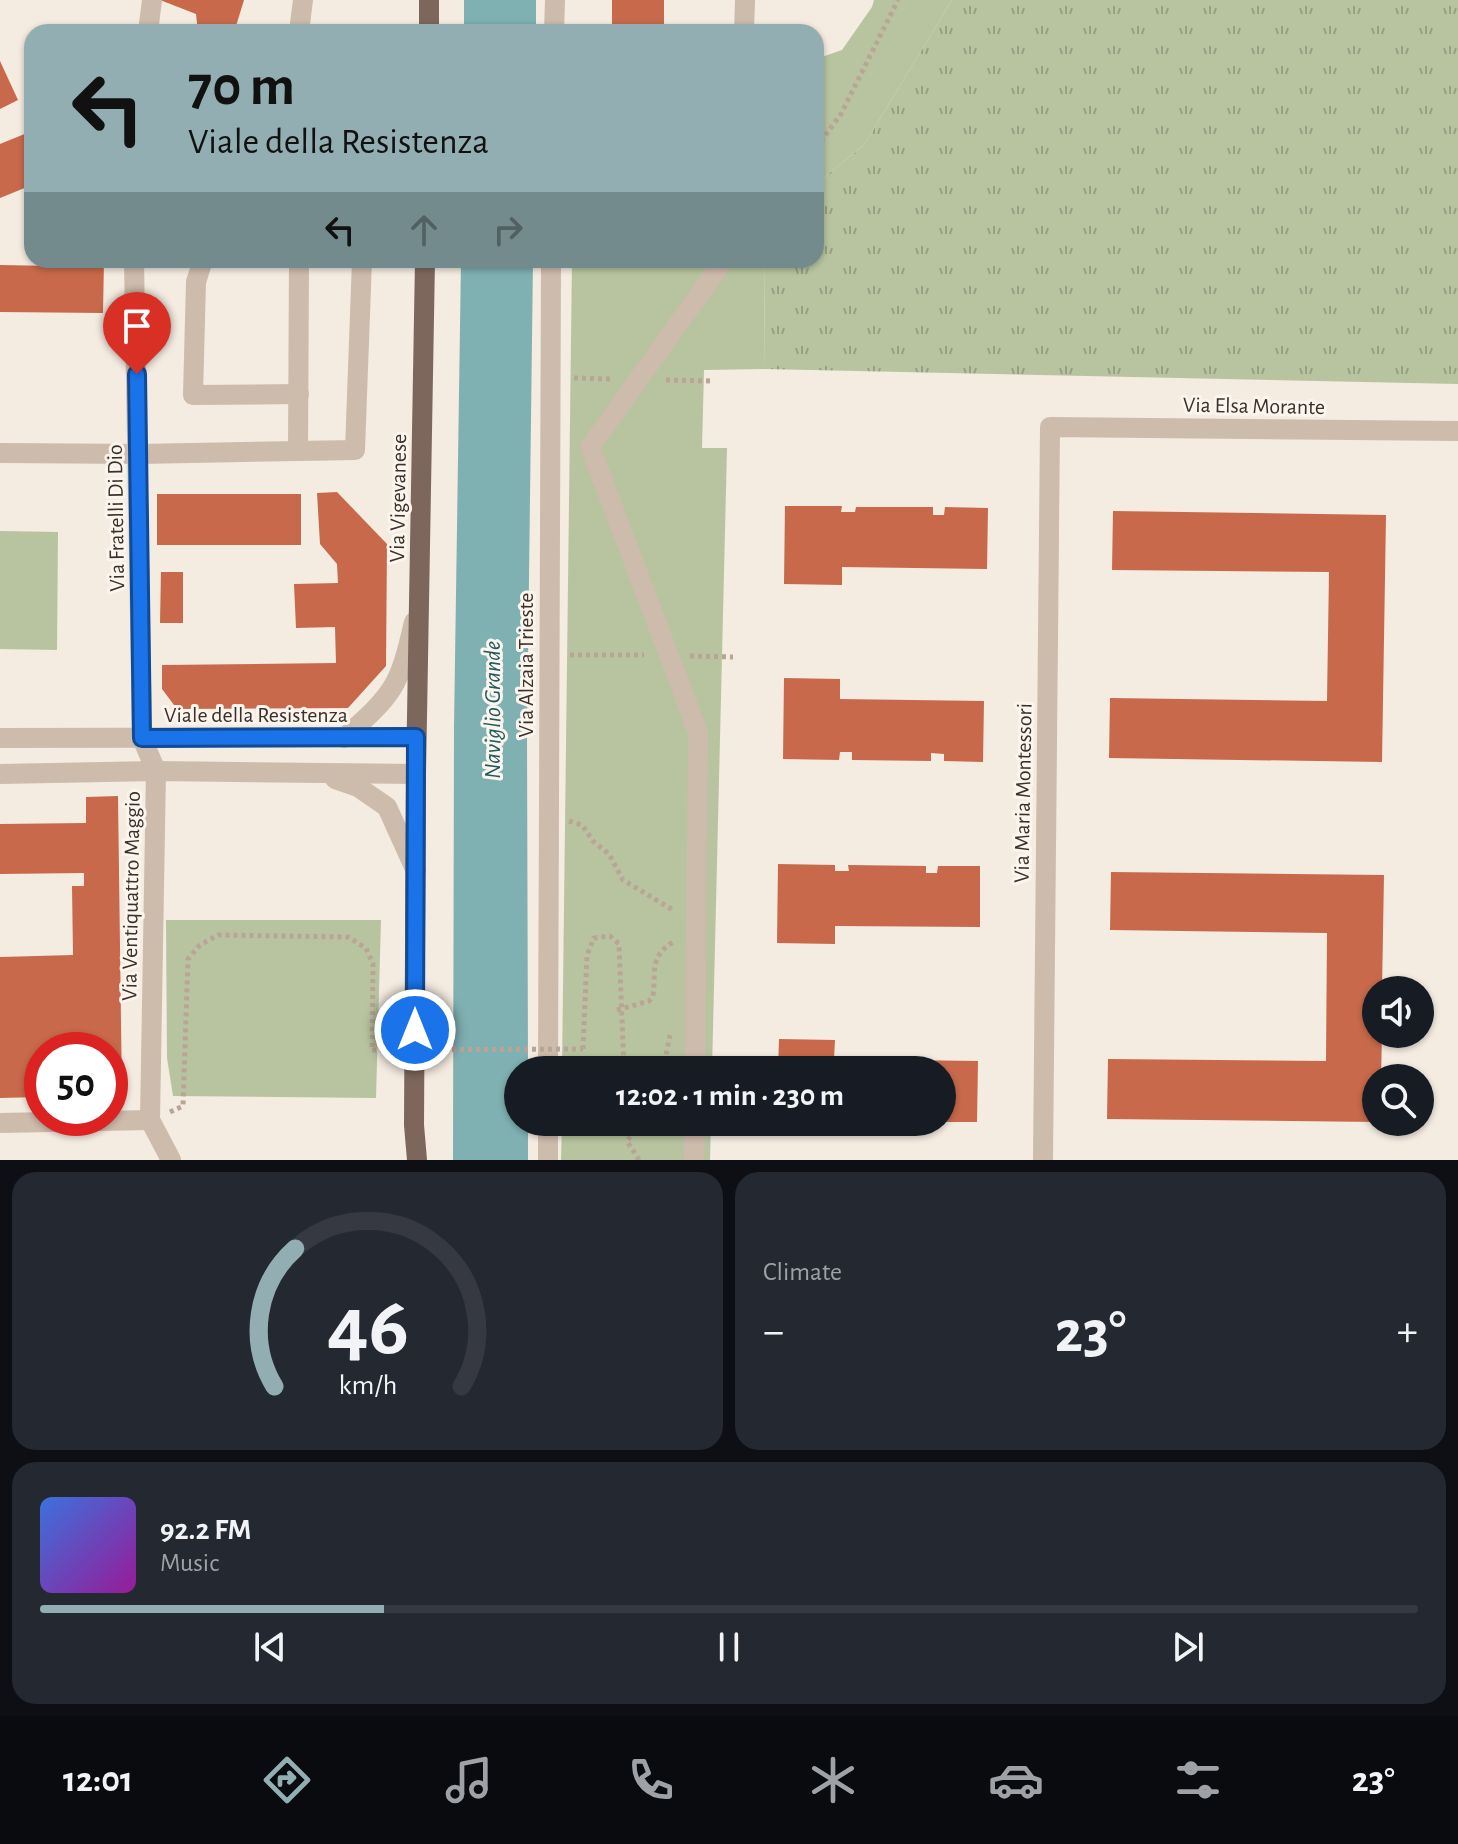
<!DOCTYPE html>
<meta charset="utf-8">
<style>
body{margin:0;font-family:"Alegreya Sans",sans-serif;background:#242831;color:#f1f3f6;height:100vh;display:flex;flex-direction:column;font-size:30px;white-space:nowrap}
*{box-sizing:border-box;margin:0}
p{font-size:26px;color:#9ea1a6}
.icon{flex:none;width:44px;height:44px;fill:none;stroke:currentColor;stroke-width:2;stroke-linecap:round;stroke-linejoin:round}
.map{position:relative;height:1160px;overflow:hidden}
.sheet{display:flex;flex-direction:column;gap:12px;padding:12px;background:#0d0f14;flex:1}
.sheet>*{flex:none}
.top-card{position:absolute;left:24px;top:24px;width:800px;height:244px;border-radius:24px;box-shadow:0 2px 6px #0004;background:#92aeb2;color:#111;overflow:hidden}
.controls{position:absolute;left:1362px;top:976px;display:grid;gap:16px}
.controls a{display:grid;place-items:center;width:72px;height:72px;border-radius:50%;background:#171b24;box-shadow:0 2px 6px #0004;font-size:40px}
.speed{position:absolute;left:24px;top:1032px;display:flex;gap:16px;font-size:40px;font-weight:700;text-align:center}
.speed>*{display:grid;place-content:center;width:104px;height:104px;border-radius:50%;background:#171b24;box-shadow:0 2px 6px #0004;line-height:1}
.speed .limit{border:12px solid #d22;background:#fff;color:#111}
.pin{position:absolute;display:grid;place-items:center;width:68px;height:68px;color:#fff;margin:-82px -34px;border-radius:50% 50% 50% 0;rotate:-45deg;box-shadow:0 0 8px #0007}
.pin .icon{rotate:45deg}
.me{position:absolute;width:88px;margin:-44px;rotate:0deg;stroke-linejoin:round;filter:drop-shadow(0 0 6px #0008)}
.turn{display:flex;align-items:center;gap:28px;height:168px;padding:0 32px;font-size:36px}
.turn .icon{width:104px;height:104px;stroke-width:2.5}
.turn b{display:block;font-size:56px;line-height:68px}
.lanes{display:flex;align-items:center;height:76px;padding:0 32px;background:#0003;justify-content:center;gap:40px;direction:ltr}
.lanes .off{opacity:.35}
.big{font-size:60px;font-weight:700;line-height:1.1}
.sheet .tile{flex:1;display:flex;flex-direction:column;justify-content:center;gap:12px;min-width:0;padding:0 28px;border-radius:24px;background:#242831}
.sheet .dial{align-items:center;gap:0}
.dial svg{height:208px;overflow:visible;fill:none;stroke:#363941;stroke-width:7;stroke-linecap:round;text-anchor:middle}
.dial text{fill:#f1f3f6;stroke:none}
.song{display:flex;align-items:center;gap:24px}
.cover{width:96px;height:96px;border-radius:12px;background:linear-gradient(135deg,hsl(220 70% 55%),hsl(300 70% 35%))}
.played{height:8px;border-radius:4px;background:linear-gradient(90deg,#92aeb2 25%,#363941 25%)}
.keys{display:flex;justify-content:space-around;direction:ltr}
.heat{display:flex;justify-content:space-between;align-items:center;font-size:44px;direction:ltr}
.sheet .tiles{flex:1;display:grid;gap:12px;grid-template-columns:1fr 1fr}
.tile:last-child{grid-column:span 2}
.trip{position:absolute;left:504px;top:1056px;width:452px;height:80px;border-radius:40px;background:#171b24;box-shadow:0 2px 6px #0004;font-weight:700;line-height:80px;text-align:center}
.dock{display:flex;height:128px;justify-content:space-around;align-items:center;background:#090b0e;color:#9ea1a6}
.dock .icon{width:56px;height:56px}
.dock .on{color:#92aeb2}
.dock b{font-size:36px;color:#f1f3f6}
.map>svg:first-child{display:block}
.grass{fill:url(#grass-tufts)}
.park{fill:#b8c4a0}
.water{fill:#7fb0b2}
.building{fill:#c8694b}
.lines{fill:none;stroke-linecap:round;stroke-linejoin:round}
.path{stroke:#b9a596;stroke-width:5;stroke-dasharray:4 4;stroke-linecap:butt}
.minor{stroke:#cdbbac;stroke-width:20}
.major{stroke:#7d675c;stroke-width:20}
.path-bridge{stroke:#b9a596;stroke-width:5;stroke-dasharray:4 4;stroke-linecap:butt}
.route-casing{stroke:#114b97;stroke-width:20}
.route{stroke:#1a73e8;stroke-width:14}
.labels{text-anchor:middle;stroke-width:6;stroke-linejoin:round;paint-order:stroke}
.street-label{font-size:22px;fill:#3b302b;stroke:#fbf5ee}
.water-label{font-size:24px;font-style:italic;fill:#1f5a5e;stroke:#fbf5ee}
</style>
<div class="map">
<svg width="1458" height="1160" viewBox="0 0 1458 1160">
<defs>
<pattern id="grass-tufts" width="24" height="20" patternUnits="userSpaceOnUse" patternTransform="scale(2)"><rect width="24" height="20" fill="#b8c4a0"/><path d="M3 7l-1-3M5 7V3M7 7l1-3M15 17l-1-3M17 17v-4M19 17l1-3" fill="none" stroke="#97a083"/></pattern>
</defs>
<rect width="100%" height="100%" fill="#f4ebe1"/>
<path class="grass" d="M952,0h506v384l-694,-15 1,-109h51v-76l48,-39z"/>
<g class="park">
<path d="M874,0h78l-88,145 -48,39v-125l26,-9 30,-43z"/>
<path d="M572,260h193l-1,109 -60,1 -2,78h25l-15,622h-150z"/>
<path d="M0,531l58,1 -1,118 -57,-1z"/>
<path d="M166,920h215l-5,178 -203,-2 -6,-38z"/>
<path d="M562,1122h149l-1,38h-149z"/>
</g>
<g class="water">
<rect x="464" y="0" width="72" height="32"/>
<path d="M461,260h72l-6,477 1,333h-10v52h10v38h-75l1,-432z"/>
</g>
<g class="building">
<path d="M160,0h84l-8,26 24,3 1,3h-63l-2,-18z"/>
<path d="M612,0h52v24l-52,1z"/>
<path d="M0,61l18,39 -18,9z"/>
<path d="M32,131v54l-32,13v-54z"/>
<path d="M54,260h50l-1,53 -103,-1v-47l54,1z"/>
<path d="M337,492l50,52 -1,122 -38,42 -171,1 -15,-20v-24l174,-2 -1,-36 -39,1 -2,-44 44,-1 -1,-19 -17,-20 -3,-51z"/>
<rect x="157" y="494" width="144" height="51"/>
<path d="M785,506h57l-1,6h14l1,-5h77v8h11l1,-8 43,1 -1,61 -145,-2v18l-58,-1z"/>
<path d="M1113,511l273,4 -4,247 -273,-4 1,-60 217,3 2,-129 -217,-2z"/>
<path d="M161,572h22v51h-23z"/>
<path d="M784,678l56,1v20l144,2 -1,61 -39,-1v-7l-13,-1v8l-79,-1v-8h-12l-1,8 -56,-1z"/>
<path d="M118,796l4,300h-12v-46h-68v47l-42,1v-141l73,-2 -1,-69h12v-13l-84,1v-50l86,-1v-26z"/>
<path d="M778,864l57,1v6h14l-1,-6 78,1v7h11l1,-7h42v61l-145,-1v18l-58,-1z"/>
<path d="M1111,872l273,3 -2,115h-6v44h6l-1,44h-5v44l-269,-3 1,-60 218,2 1,-128 -217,-3z"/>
<path d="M779,1039l56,1 -1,19 144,2 -1,61h-35v-52h-164z"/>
</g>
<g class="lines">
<g class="path">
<path d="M816,148l25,-34 57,-114"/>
<path d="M574,378l38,1"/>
<path d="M666,380l46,1"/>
<path d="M570,655h74"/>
<path d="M690,656l43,1"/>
<path d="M569,821l13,4 12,17 15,12 14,26 50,30"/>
<path d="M617,1010l32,-9 4,-5c3,-24 -4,-39 20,-54"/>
<path d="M583,1049l4,-94 7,-17 16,-2 9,8 5,126"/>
<path d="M663,1070l7,-35"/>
<path d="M170,1112l13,-6 5,-147 12,-14 18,-10 130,2 18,11 7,16 -1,86"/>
<path d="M639,1160l-12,-19 15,-19"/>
</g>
<g class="minor">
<path d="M148,32l4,-32"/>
<path d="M299,32l4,-32"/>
<path d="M554,32l1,-32"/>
<path d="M744,32l1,-32"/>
<path d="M134,260l8,478 14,33 -6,349 21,40"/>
<path d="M203,260l-7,22 -3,113 106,-1"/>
<path d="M298,451l1,-191"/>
<path d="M0,453l139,1 216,-4 7,-190"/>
<path d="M0,738l416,-1"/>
<path d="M344,738c50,-45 55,-50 70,-116"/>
<path d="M0,774l156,-3 260,3"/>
<path d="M335,779l23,8 29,20 29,64"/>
<path d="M548,1070l3,-810"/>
<path d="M695,1070l3,-338 -108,-285 134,-187"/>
<path d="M0,1123l150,-3"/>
<path d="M548,1160v-38"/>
<path d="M694,1160l1,-38"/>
<path d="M1043,1160l7,-733 408,4"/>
</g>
<g class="major">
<path d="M429,32v-32"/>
<path d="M417,1160l-3,-35 2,-351 9,-514"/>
</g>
<path class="path-bridge" d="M372,1050l211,-1"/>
</g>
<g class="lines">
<g class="route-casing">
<path id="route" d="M137,374l5,364 274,-1 -1,293"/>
</g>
<use href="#route" class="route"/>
</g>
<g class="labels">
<g class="street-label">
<text transform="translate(1254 405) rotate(1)" y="8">Via Elsa Morante</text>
<text transform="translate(397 498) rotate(-89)" y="8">Via Vigevanese</text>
<text transform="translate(115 518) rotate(-91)" y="8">Via Fratelli Di Dio</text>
<text transform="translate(525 665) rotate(-90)" y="8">Via Alzaia Trieste</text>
<text x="256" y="722">Viale della Resistenza</text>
<text transform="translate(1022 793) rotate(-89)" y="8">Via Maria Montessori</text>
<text transform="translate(130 896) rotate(-89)" y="8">Via Ventiquattro Maggio</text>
</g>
<g class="water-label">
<text transform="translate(492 710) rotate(-90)" y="8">Naviglio Grande</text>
</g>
</g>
</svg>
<div class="controls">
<a><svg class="icon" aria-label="sound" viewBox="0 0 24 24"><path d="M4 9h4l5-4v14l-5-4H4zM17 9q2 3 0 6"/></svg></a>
<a><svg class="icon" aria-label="search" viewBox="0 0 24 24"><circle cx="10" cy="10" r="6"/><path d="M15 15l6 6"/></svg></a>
</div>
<div class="speed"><div class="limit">50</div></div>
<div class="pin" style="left:137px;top:374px;background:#d93025"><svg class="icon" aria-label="arrive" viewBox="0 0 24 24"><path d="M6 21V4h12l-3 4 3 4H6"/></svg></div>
<svg class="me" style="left:415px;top:1030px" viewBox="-20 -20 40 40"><circle r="17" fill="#1a73e8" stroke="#fff" stroke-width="3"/><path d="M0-11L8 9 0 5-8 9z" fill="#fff"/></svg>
<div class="trip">12:02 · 1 min · 230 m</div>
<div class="top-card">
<div class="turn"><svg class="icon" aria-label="left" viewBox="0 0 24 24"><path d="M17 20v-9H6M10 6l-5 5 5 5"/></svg><div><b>70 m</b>Viale della Resistenza</div></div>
<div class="lanes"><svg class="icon" aria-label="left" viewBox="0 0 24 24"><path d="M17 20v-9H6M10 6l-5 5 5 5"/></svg><svg class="icon off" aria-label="ahead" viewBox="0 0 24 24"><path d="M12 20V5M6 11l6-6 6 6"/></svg><svg class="icon off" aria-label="right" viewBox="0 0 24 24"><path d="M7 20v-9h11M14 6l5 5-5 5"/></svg></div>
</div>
</div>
<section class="sheet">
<div class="tiles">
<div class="tile dial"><svg viewBox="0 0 100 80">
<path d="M14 69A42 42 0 1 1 86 69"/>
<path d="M14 69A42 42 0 0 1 22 16" stroke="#92aeb2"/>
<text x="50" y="56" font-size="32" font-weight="700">46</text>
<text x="50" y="72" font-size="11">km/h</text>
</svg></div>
<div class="tile"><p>Climate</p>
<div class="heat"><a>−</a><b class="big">23°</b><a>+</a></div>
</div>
<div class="tile">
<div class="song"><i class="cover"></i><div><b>92.2 FM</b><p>Music</p></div></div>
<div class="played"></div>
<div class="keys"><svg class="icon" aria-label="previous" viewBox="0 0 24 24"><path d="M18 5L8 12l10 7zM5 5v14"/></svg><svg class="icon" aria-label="pause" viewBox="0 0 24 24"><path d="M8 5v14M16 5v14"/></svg><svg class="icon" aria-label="next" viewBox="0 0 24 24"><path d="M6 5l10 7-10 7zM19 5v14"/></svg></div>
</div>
</div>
</section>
<nav class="dock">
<b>12:01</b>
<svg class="icon on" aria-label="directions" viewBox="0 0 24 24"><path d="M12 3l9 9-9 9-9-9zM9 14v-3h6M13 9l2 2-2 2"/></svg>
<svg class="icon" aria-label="music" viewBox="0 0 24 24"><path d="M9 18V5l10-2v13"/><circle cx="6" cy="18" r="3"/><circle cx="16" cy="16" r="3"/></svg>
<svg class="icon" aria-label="phone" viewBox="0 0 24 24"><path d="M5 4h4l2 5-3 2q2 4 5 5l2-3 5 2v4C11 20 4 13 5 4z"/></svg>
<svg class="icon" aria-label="climate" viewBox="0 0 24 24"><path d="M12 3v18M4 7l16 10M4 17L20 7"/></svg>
<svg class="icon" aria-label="car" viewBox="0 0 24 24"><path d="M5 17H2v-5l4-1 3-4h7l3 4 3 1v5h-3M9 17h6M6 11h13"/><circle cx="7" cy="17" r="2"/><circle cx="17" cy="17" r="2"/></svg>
<svg class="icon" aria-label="filters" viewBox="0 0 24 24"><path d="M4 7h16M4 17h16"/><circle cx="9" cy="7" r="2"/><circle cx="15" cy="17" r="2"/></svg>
<b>23°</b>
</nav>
